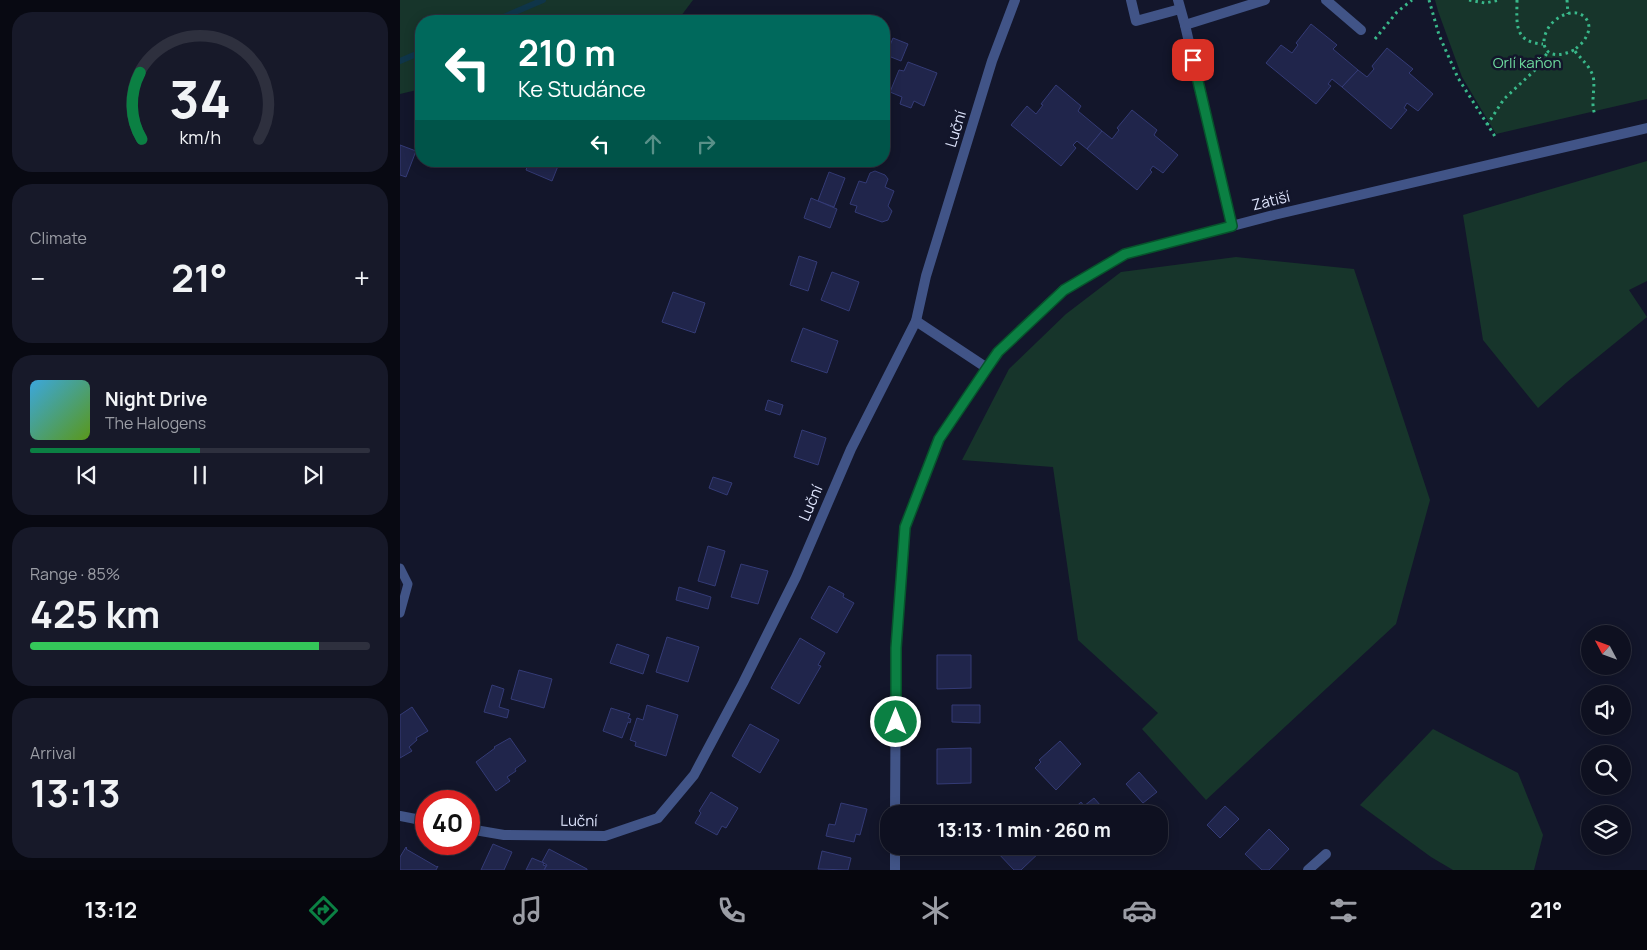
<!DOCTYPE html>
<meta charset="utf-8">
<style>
body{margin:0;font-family:Manrope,sans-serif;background:#171929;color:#f1f3f6;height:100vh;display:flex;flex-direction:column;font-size:19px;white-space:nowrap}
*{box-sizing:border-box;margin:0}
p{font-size:16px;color:#9b9da5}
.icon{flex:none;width:28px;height:28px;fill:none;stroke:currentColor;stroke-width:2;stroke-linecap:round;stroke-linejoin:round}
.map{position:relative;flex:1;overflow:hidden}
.panel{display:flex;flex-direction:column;gap:12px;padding:12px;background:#080912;width:400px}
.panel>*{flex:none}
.guide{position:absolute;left:15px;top:15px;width:475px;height:152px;border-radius:20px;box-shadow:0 2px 12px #0003,0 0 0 1px #2e303e;background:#00695c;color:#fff;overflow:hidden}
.needle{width:32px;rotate:311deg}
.tools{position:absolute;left:1181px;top:625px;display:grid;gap:10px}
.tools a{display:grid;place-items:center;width:50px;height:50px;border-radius:50%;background:#0e1020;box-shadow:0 2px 12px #0003,0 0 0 1px #2e303e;font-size:25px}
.speed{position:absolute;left:15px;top:790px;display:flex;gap:10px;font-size:25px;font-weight:700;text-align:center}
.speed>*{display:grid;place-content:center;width:65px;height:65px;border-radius:50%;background:#0e1020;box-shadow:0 2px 12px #0003,0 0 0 1px #2e303e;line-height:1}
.speed .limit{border:8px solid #d22;background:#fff;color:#111}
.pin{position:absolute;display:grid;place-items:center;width:42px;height:42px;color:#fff;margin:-21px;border-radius:10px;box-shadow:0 2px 8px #0006}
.me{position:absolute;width:55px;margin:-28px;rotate:0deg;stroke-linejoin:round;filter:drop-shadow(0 0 4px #0008)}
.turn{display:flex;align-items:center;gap:18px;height:105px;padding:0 20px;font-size:22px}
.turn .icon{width:65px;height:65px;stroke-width:2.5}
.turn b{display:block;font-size:35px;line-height:42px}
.lanes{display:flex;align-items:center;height:48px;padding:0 20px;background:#0003;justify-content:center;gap:25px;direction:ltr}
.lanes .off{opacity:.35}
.big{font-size:38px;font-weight:700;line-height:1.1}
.panel .widget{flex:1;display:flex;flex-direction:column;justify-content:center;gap:8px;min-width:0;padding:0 18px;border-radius:20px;background:#171929}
.panel .dial{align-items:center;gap:0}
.dial svg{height:130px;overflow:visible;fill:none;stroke:#2e303e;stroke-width:7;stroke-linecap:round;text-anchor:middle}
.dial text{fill:#f1f3f6;stroke:none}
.song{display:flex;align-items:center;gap:15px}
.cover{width:60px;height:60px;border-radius:8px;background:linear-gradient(135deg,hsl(200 70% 55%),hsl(90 70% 35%))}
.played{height:5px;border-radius:2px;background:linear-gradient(90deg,#0b8043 50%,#2e303e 50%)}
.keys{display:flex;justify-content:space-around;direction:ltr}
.heat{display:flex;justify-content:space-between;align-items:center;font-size:28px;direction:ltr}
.charge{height:8px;border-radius:4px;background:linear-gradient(90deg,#34c759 85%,#2e303e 0)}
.trip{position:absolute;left:480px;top:805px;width:288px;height:50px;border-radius:20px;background:#0e1020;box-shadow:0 2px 12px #0003,0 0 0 1px #2e303e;font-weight:700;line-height:50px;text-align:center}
.tabs{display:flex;height:80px;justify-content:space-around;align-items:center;background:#06060d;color:#9b9da5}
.tabs .icon{width:35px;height:35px}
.tabs .active{color:#0b8043}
.tabs b{font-size:22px;color:#f1f3f6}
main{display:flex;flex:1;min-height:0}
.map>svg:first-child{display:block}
.green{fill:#17352b}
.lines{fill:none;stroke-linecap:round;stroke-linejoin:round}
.stream{stroke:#0f3549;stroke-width:6}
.building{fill:#20254b;stroke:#343b76}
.path{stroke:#39b88a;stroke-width:3;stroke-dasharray:2.5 4;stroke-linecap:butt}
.service{stroke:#415487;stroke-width:9}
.minor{stroke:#415487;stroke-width:10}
.tertiary{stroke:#415487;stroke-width:10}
.route-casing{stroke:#07532c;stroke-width:12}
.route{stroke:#0b8043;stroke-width:9}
.labels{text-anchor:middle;stroke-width:5;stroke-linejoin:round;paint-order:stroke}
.park-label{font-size:15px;fill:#6edb9f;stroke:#13162b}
.street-label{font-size:15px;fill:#dfe5fd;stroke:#13162b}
</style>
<main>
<section class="panel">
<div class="widget dial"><svg viewBox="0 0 100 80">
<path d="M14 69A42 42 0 1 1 86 69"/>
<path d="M14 69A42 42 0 0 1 13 28" stroke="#0b8043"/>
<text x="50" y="56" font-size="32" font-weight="700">34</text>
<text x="50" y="72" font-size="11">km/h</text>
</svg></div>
<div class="widget"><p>Climate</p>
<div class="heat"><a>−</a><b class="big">21°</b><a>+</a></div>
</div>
<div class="widget">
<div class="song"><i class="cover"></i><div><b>Night Drive</b><p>The Halogens</p></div></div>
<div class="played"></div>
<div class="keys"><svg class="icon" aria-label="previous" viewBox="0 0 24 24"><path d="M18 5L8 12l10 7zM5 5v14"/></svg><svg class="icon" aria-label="pause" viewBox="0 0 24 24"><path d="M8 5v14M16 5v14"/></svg><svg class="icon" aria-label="next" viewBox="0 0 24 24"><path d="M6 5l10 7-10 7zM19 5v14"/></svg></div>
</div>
<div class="widget"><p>Range · 85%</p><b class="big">425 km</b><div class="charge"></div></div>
<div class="widget"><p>Arrival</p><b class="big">13:13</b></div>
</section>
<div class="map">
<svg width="1247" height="870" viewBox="0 0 1247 870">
<rect width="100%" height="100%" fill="#13162b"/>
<g class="green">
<path d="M0,0h293l-12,16 -6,5h-254v68l-21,5z"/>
<path d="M1035,0h212v99l-151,35 -34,-57 -24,-66z"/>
<path d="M1247,161v120l-18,9 18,27 -80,65 -29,26 -55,-68 -20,-125z"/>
<path d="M836,257l118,12 76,231 -34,124 -190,176 -64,-71 16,-16 -80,-73 -25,-173 -91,-7 47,-91 57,-55 55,-42z"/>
<path d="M1033,729l85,44 25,62 -9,35h-81l-22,-13 -71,-52z"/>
</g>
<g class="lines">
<g class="stream">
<path d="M94,21l49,-21"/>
<path d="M0,61l21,-9"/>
</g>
</g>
<g class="building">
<path d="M911,24l26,21 -4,4 25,21 -16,17 -10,-8 -4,5 3,2 -15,18 -50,-41 15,-18 11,8 6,-8 -2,-2z"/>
<path d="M493,38l15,6 -7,17 -15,-6z"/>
<path d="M987,48l26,21 -4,4 24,21 -15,17 -11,-8 -3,5 3,2 -16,19 -49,-42 16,-17 9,7 7,-8 -2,-3z"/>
<path d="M508,62l29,11 -13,33 -10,-5 -3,7 -11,-4 2,-7 -12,-5 9,-22 5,1z"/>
<path d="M656,85l25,21 -3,5 24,20 -15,18 -10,-8 -4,4 3,3 -15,18 -50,-41 16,-19 9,8 7,-9 -2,-1z"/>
<path d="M732,110l25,20 -3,5 24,20 -15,18 -10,-7 -3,4 2,2 -15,18 -50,-41 15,-18 10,8 7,-9 -2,-2z"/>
<path d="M0,145l16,6 -10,26 -6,-2z"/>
<path d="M129,161h31l-8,20 -26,-11z"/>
<path d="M475,171l10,4 3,4 -3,8 9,4 -6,15 4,5 -4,9 -6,2 -27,-10 2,-6 -7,-2 9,-23 7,2 4,-10z"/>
<path d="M429,172l16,6 -11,29 -16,-6z"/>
<path d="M411,198l26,11 -7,19 -26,-10z"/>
<path d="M399,256l18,6 -9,29 -18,-6z"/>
<path d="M432,272l27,10 -10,29 -28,-11z"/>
<path d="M273,292l32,11 -10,30 -33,-11z"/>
<path d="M403,328l35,13 -11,32 -36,-12z"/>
<path d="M368,400l15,5 -3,10 -15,-5z"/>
<path d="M402,430l24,8 -8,27 -24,-8z"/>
<path d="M313,477l19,6 -5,12 -18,-7z"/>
<path d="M308,546l17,5 -10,35 -17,-5z"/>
<path d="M341,564l27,7 -10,33 -27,-7z"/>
<path d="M429,586l15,8 -1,3 11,6 -17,30 -26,-15z"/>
<path d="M279,587l32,10 -3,12 -32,-9z"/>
<path d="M267,637l32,10 -11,35 -32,-10z"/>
<path d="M400,638l25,15 -7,12 3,1 -22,38 -28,-16z"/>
<path d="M217,644l32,11 -6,19 -33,-11z"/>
<path d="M537,655h34v33l-34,1z"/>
<path d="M119,670l33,9 -8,29 -33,-9z"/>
<path d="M92,685l12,4 -5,18 10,3 -2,8 -23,-6z"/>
<path d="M247,705l31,10 -12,41 -31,-10 1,-4 -6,-2 7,-22 6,2z"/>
<path d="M552,705h28v18l-28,-1z"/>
<path d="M12,707l16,24 -12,7 1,2 -8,7 3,4 -12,7v-43z"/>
<path d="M211,708l19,6 -2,4 3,1 -1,4 -2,-1 -6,16 -19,-7z"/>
<path d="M350,724l29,16 -19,33 -28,-17z"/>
<path d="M110,738l16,23 -11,8 1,2 -9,6 3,4 -14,10 -20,-29 19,-14 -1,-1z"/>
<path d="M660,741l21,23 -25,26 -21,-22 6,-6 -2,-2z"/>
<path d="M571,748v35l-34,1v-35z"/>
<path d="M739,772l18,20 -14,11 -17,-19z"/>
<path d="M311,792l27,16 -12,20 -4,-2 -5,9 -22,-12 6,-10 -2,-2z"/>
<path d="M694,798l14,16h-37l-1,-2 11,-10 3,4z"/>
<path d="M441,803l26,6 -7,26 -4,-1 -2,8 -28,-6 3,-12 6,1z"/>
<path d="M825,806l14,13 -19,19 -13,-13z"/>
<path d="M869,829l20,20 -20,21h-7l-17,-16z"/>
<path d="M93,844l19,8 -8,18h-23z"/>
<path d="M600,846h40l3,3 -22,21h-7l-18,-19z"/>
<path d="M6,847l1,1 -1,1 31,18 1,-1 -2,4h-36v-13z"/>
<path d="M149,849l38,20v1h-43l3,-5 -5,-3z"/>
<path d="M422,851l29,7 -3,12 -30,-1z"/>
<path d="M132,858l12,5 -1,2 3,1 -2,4h-18z"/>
</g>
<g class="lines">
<g class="path">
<path d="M1029,0l10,35 19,43 38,60"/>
<path d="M1069,0l16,3 15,-3"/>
<path d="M1117,0c0,23 -4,42 26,44"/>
<path d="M1167,0l1,14"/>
<path d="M975,39l22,-27 15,-12"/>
<path d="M1174,50c-43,20 -36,-32 -3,-37 13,-2 22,10 16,22 -3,7 -8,11 -13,15 7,9 15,15 19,26 3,13 -3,25 2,39"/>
<path d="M1087,125l17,-26 31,-29 13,-18"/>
</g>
<path class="service" d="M0,568l8,16 -8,29"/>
<g class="minor">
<path d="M731,0l5,21 44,-12"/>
<path d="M778,0l7,25 47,201"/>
<path d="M926,0l35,30"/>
<path d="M785,25l80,-25"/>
<path d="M516,321l71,47"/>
<path d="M0,816l26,5"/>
<path d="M69,829l35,6 101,1 53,-18 36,-43 49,-92 53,-106 55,-128 65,-128 10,-45 66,-215 23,-61"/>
<path d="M908,870l18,-16"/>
</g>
<g class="tertiary">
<path d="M495,814l1,-166 9,-121 34,-88 59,-87 65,-62 62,-36 149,-39 373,-87"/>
<path d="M495,870v-24"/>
</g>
</g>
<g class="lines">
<g class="route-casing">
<path id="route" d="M496,722v-74l9,-121 34,-88 48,-71 11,-16 66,-62 61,-36 107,-28 -39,-166"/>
</g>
<use href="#route" class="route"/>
</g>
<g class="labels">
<g class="park-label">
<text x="1127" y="68">Orlí kaňon</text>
</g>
<g class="street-label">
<text transform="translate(556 129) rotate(-73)" y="5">Luční</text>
<text transform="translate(871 201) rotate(-14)" y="5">Zátiší</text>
<text transform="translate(411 503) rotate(-67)" y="5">Luční</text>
<text transform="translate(179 821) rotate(1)" y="5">Luční</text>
</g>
</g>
</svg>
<div class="tools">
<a><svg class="needle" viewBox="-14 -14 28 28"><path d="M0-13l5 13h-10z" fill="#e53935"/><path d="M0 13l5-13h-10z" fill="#9b9da5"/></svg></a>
<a><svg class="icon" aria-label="sound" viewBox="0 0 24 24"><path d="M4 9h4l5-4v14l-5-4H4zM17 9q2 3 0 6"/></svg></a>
<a><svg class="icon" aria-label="search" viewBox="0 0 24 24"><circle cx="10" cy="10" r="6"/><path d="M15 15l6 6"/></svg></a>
<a><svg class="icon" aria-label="layers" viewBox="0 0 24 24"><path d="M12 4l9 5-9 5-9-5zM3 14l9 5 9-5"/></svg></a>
</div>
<div class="speed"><div class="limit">40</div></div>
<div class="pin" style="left:793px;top:60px;background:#d93025"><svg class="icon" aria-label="arrive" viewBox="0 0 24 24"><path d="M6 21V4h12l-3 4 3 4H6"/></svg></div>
<svg class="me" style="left:496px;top:722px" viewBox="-20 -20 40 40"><circle r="17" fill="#0b8043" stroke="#fff" stroke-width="3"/><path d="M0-11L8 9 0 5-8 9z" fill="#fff"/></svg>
<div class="trip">13:13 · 1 min · 260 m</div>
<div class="guide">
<div class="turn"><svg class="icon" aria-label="left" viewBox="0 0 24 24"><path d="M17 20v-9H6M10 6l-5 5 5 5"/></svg><div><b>210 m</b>Ke Studánce</div></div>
<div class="lanes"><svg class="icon" aria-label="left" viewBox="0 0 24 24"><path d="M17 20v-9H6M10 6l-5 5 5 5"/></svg><svg class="icon off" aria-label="ahead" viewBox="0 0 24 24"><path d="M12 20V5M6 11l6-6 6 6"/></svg><svg class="icon off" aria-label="right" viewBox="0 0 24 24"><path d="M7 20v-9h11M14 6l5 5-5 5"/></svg></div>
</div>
</div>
</main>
<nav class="tabs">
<b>13:12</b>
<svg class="icon active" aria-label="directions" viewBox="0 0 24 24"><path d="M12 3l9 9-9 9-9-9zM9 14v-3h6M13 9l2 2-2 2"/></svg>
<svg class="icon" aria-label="music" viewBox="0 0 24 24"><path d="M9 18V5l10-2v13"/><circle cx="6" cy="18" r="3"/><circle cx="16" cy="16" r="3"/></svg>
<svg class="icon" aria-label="phone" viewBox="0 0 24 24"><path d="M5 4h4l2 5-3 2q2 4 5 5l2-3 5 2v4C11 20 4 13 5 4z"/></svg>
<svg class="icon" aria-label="climate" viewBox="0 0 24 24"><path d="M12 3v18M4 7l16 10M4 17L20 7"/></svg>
<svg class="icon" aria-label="car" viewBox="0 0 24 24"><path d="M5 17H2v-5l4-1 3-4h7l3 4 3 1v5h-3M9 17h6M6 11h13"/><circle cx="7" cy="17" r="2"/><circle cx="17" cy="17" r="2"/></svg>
<svg class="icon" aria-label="filters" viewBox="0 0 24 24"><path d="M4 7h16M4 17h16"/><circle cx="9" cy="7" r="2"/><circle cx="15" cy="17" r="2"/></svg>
<b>21°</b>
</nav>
